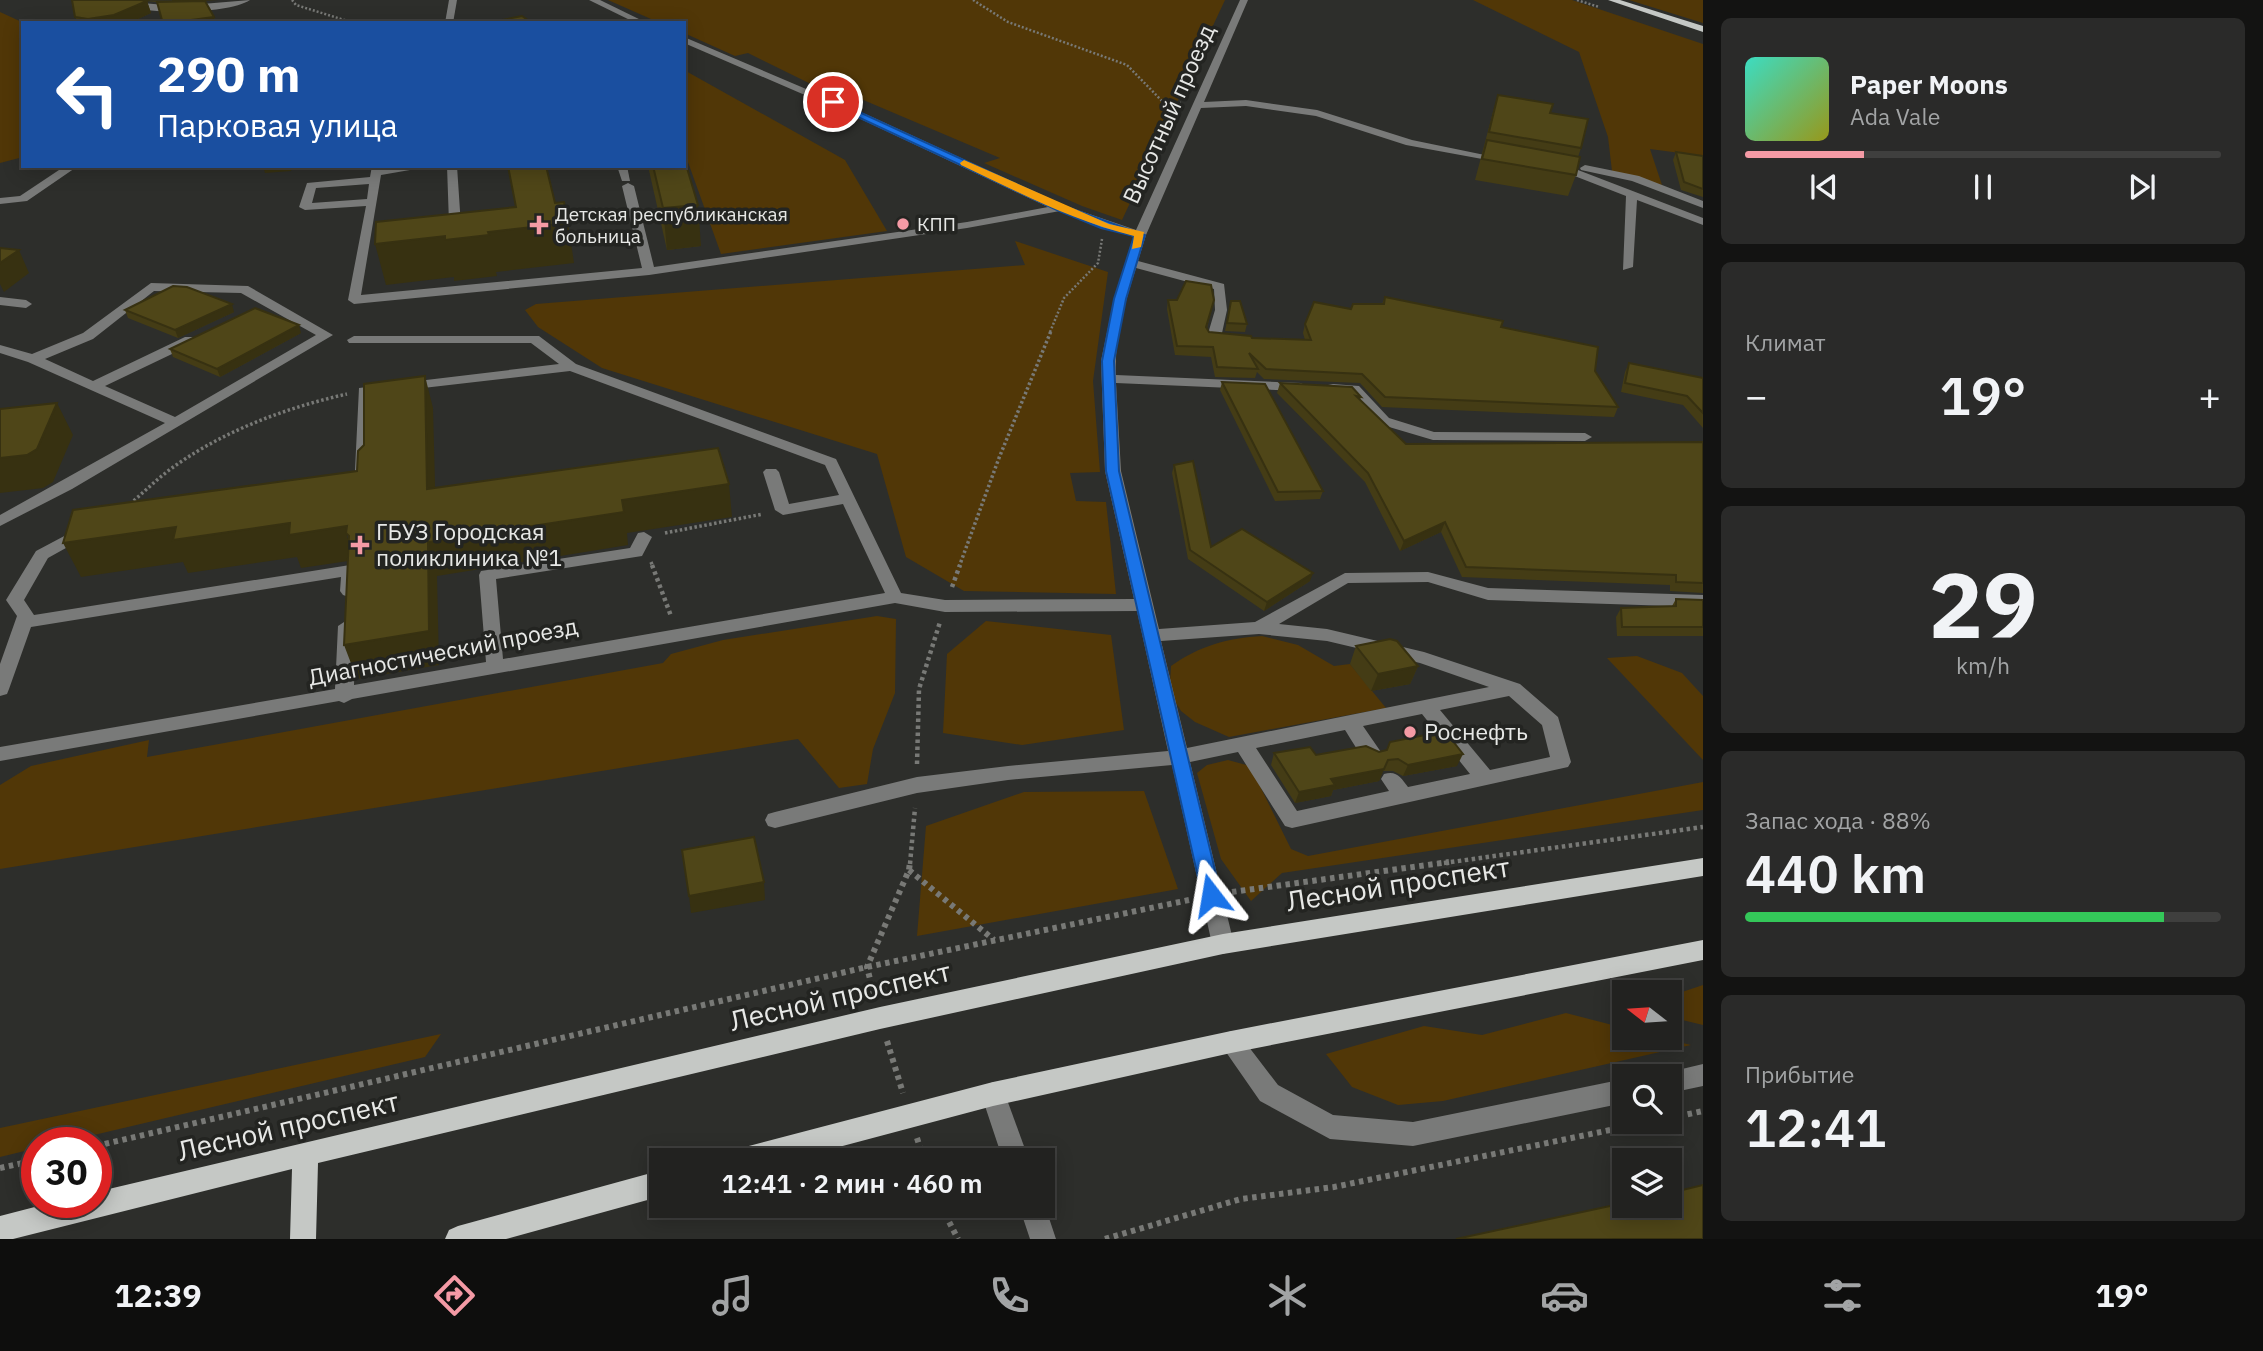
<!DOCTYPE html>
<html lang="ru">
<meta charset="utf-8">
<style>
body{margin:0;font-family:"IBM Plex Sans",sans-serif;background:#2a2a29;color:#f1f3f6;height:100vh;display:flex;flex-direction:column;font-size:26px;white-space:nowrap}
*{box-sizing:border-box;margin:0}
p{font-size:23px;color:#a2a4a5}
.icon{flex:none;width:38px;height:38px;fill:none;stroke:currentColor;stroke-width:2;stroke-linecap:round;stroke-linejoin:round}
.map{position:relative;flex:1;overflow:hidden}
.details{display:flex;flex-direction:column;gap:18px;padding:18px;background:#131312;width:560px}
.details>*{flex:none}
.top-card{position:absolute;left:21px;top:21px;width:665px;height:147px;border-radius:0px;box-shadow:0 4px 18px #0003,0 0 0 2px #3f3f3e;background:#1a4fa0;color:#fff;overflow:hidden}
.needle{width:46px;rotate:287deg}
.fabs{position:absolute;left:1612px;top:980px;display:grid;gap:14px}
.fabs a{display:grid;place-items:center;width:70px;height:70px;border-radius:0px;background:#222220;box-shadow:0 4px 18px #0003,0 0 0 2px #3f3f3e;font-size:35px}
.speed{position:absolute;left:21px;top:1127px;display:flex;gap:14px;font-size:35px;font-weight:700;text-align:center}
.speed>*{display:grid;place-content:center;width:91px;height:91px;border-radius:50%;background:#222220;box-shadow:0 4px 18px #0003,0 0 0 2px #3f3f3e;line-height:1}
.speed .limit{border:10px solid #d22;background:#fff;color:#111}
.pin{position:absolute;display:grid;place-items:center;width:60px;height:60px;color:#fff;margin:-30px;border:4px solid #fff;border-radius:50%;box-shadow:0 2px 7px #0007}
.me{position:absolute;width:77px;margin:-38px;rotate:346deg;stroke-linejoin:round;filter:drop-shadow(0 0 5px #0008)}
.turn{display:flex;align-items:center;gap:24px;height:147px;padding:0 21px;font-size:32px}
.turn .icon{width:91px;height:91px;stroke-width:2.5}
.turn b{display:block;font-size:49px;line-height:60px}
.big{font-size:52px;font-weight:600;line-height:1.1}
.details .card{flex:1;display:flex;flex-direction:column;justify-content:center;gap:10px;min-width:0;padding:0 24px;border-radius:10px;background:#2a2a29}
.details .dial{align-items:center;gap:0}
.dial b{font-size:91px;line-height:1}
.song{display:flex;align-items:center;gap:21px}
.cover{width:84px;height:84px;border-radius:10px;background:linear-gradient(135deg,hsl(170 70% 55%),hsl(60 70% 35%))}
.played{height:7px;border-radius:4px;background:linear-gradient(90deg,#f49aa5 25%,#3f3f3e 25%)}
.keys{display:flex;justify-content:space-around;direction:ltr}
.heat{display:flex;justify-content:space-between;align-items:center;font-size:38px;direction:ltr}
.charge{height:10px;border-radius:5px;background:linear-gradient(90deg,#34c759 88%,#3f3f3e 0)}
.trip{position:absolute;left:649px;top:1148px;width:406px;height:70px;border-radius:0px;background:#222220;box-shadow:0 4px 18px #0003,0 0 0 2px #3f3f3e;font-weight:600;line-height:70px;text-align:center}
.dock{display:flex;height:112px;justify-content:space-around;align-items:center;background:#0e0e0d;color:#a2a4a5}
.dock .icon{width:49px;height:49px}
.dock .active{color:#f49aa5}
.dock b{font-size:32px;color:#f1f3f6}
main{display:flex;flex:1;min-height:0}
.map>svg:first-child{display:block}
.green{fill:#513707}
.lines{fill:none;stroke-linecap:round;stroke-linejoin:round}
.path-far3{stroke:#787976;stroke-width:2.5;stroke-dasharray:2 2;stroke-linecap:butt}
.path-far2{stroke:#787976;stroke-width:3.5;stroke-dasharray:2.5 2.5;stroke-linecap:butt}
.path-far1{stroke:#787976;stroke-width:4.5;stroke-dasharray:3.5 3.5;stroke-linecap:butt}
.path{stroke:#787976;stroke-width:6;stroke-dasharray:4.5 4.5;stroke-linecap:butt}
.minor{fill:#797a79;fill-rule:evenodd}
.major{fill:#c5c8c5;fill-rule:evenodd}
.wall{fill:#443c15}
.shaded-wall{fill:#373111}
.building{fill:#4f4618;stroke:#373111;stroke-width:2}
.route{fill:#1a73e8;stroke:#114b97;stroke-width:2}
.slow{fill:#f59e0b}
.poi-dot{fill:#f49aa5;stroke:#232421;stroke-width:2.5}
.labels{text-anchor:middle;stroke-width:7;stroke-linejoin:round;paint-order:stroke}
.far-poi-label{font-size:19px;fill:#e7e8e6;stroke:#232421;text-anchor:start}
.street-label{font-size:23px;fill:#e7e8e6;stroke:#232421}
.poi-label{font-size:23px;fill:#e7e8e6;stroke:#232421;text-anchor:start}
.near-street-label{font-size:28px;fill:#e7e8e6;stroke:#232421}
</style>
<main>
<div class="map">
<svg width="1703" height="1239" viewBox="0 0 1703 1239">
<rect width="100%" height="100%" fill="#2d2e2b"/>
<g class="green">
<path d="M608,0h617l-103,220 -40,-14 -98,-43 16,-5 -172,-73 -11,2 -69,-34 -13,3 -51,-23v-10h-24z"/>
<path d="M1473,0h99l131,44v112l-53,-7 12,36 -50,-14 -4,-34 -29,-85z"/>
<path d="M1629,0h74v23z"/>
<path d="M0,12l24,11 -1,134 -23,6z"/>
<path d="M684,70l161,90 42,71 -166,23 -37,-103z"/>
<path d="M1015,241l93,31 -15,109 7,91 -30,1 6,28 30,1 10,92 -152,-3 -58,-34 -29,-103 -275,-86 -64,-41 -13,-17 11,-6 489,-39z"/>
<path d="M877,616l19,3 -1,74 -22,56 -6,35 -28,4 -41,-49 -798,130v-84l31,-19 118,-26 -2,17 516,-94 8,-9 52,-14z"/>
<path d="M986,621l125,14 13,95 -102,15 -79,-12 4,-79z"/>
<path d="M1262,636l36,9 36,21 16,-2 36,44 -157,29 -34,-15 -14,-11 -9,-15 -2,-11 1,-19c28,-20 57,-28 91,-30z"/>
<path d="M1637,656l45,17 21,23v64l-96,-102z"/>
<path d="M1228,760l22,6 41,83 17,7 395,-74v28l-421,63 -31,28 -30,-42 -24,-86 10,-8z"/>
<path d="M1144,791l34,98 -261,47 9,-110 98,-34z"/>
<path d="M1703,985v40l-33,-8v-21z"/>
<path d="M1566,1013l58,15v10h38l29,7 -248,56 -45,4 -46,-18 -26,-33 98,-28 58,9z"/>
<path d="M441,1034l-16,23 -365,86h-23v5l-37,9v-29z"/>
</g>
<g class="lines">
<g class="path-far3">
<path d="M292,0l4,5 58,18"/>
<path d="M973,0l35,22 119,43 35,36 19,2"/>
<path d="M1577,0l22,7"/>
<path d="M1050,332l14,-34 34,-35 4,-24"/>
</g>
<g class="path-far2">
<path d="M130,504c14,-12 27,-25 42,-36 51,-37 113,-60 175,-74"/>
<path d="M665,533l98,-19"/>
<path d="M651,562l2,5"/>
<path d="M959,567l40,-109 52,-127"/>
</g>
<g class="path-far1">
<path d="M652,565l19,51"/>
<path d="M952,587l8,-22"/>
<path d="M917,764l2,-75 21,-67"/>
<path d="M910,864l5,-56"/>
<path d="M1437,864l266,-37"/>
</g>
<g class="path">
<path d="M909,870l85,70"/>
<path d="M1232,892l217,-30"/>
<path d="M874,995l-7,-28 42,-97 1,-8"/>
<path d="M887,1041l16,52"/>
<path d="M1670,1118l33,-7"/>
<path d="M917,1138l7,22"/>
<path d="M96,1146l771,-179 322,-67"/>
<path d="M0,1168l37,-8"/>
<path d="M941,1206l17,33"/>
<path d="M1105,1239l136,-40 93,-12 315,-65"/>
</g>
<g class="minor">
<path d="M105,0l73,6 72,-6c-25,16 -119,15 -145,0z"/>
<path d="M449,0h8l-4,23h-8z"/>
<path d="M589,0h11l47,23h-11z"/>
<path d="M1240,0h8l-44,102 42,-2 71,10 95,30 97,20 -5,3 -98,-18 -90,-29 -70,-10 -45,2 -55,127 -8,26 86,23 3,26 -5,23 15,2 2,3c-7,6 -25,5 -32,-1l8,-27 -1,-21 -78,-21c-11,34 -22,72 -20,107l185,8 7,4 -7,4 -185,-8 5,88 38,158 96,-7 90,-49 83,-1 60,16 215,7v12l-215,-7 -60,-18 -80,1 -69,41 48,5 97,23 96,32 38,33 13,45 -3,5 -276,61 -7,-2 -47,-74 -48,10 44,182 -3,7 -8,3 -8,-3 -3,-7 -40,-179 -164,15 -91,13 -142,35 -7,-2 -3,-6 3,-6 7,-2 142,-35 91,-11 160,-15 -31,-140 -192,1 -50,-9 -543,96 -8,4 -5,-2 -339,60v-14l335,-58 3,-63 9,-6 9,6 -2,59 132,-23 -7,-87 2,-4 149,-23 8,-15 6,-1 8,5 -10,19 -146,23 7,80 382,-66 -42,-89 -60,11 -8,-5 -12,-38 3,-3h10l3,3 10,32 50,-9 -14,-30 -255,-94 -199,23v76l-8,5 -5,-2 -3,-3 4,-82 200,-24 -28,-21h-182l-2,-3 7,-4h185l37,28 260,95 65,134 44,7 189,-1 -29,-128 -4,-110 13,-62 20,-62 -74,-26 -93,17 -318,47 -295,29 -6,-4 18,-94 -61,4 -6,-3 8,-24 63,-6 2,-11h61l-52,9 -20,120 281,-27 -20,-82 6,-3 6,3 20,81 313,-45 81,-15 -183,-86 -181,-78v-6l188,80 191,88 73,25zM369,184l-2,15 -55,4 4,-15zM1259,634l68,7 93,22 69,24 -302,61 -26,-107zM1509,696l33,29 8,32 -60,13 -50,-60zM1422,714l48,60 -62,13c-7,-9 -11,-17 -24,-13l-3,5 8,12 -92,20 -41,-63 89,-18c9,13 18,36 35,30l3,-5 -20,-29z"/>
<path d="M1585,165l54,11 64,25v7l-71,-27 -51,-11 -1,-2z"/>
<path d="M65,166h13l-51,35 -27,3v-6l20,-2z"/>
<path d="M447,166h10l4,60 -16,4 -6,-3 10,-4z"/>
<path d="M617,166h10l3,15h-8z"/>
<path d="M1556,166l22,4 125,48v7l-66,-25 -4,67 -10,3 3,-74 -54,-21 -20,-4v-4z"/>
<path d="M151,283l97,3 85,49 -261,154 -72,37v-11l165,-92 -137,-61 -28,-9v-8l32,9 51,-21zM154,291l87,2 75,42 -141,82 -70,-31 90,-43v-6h-10l-92,44 -48,-22 48,-20z"/>
<path d="M0,297l26,3 6,4 -6,4 -26,-3z"/>
<path d="M1333,384l26,2 30,32 45,14 151,1 7,4 -7,4 -152,-1 -54,-16 -29,-31 -22,-2v-6z"/>
<path d="M85,525l8,5 -2,4 -43,24 -24,42 10,15 316,-50 8,5v21l-9,6 -6,-2 -3,-4 1,-14 -310,50 -22,62 -2,5 -7,2v-32l17,-48 -11,-16 30,-49z"/>
<path d="M1231,1031l8,3 39,51 55,30 80,7 211,-43v24l-211,43 -83,-7 -70,-38 -41,-59 4,-8z"/>
<path d="M1703,1064v22l-33,7v-17h-10l1,-2z"/>
<path d="M993,1082l9,4 27,74h-26l-22,-66 3,-8z"/>
<path d="M1043,1201l2,5 11,33h-26l-11,-33h24z"/>
</g>
<g class="major">
<path d="M1608,0h12l83,26v6z"/>
<path d="M1703,858v18l-480,78 -343,75 -562,134 -2,76h-26l2,-70 -279,70h-13v-23l54,-14h42v-10l784,-185 343,-73z"/>
<path d="M1703,940v20l-472,93 -238,53 -203,54h-58l4,-9 9,-4 248,-65 238,-51z"/>
<path d="M662,1170v26l-156,43h-61l4,-9 9,-4z"/>
</g>
</g>
<g class="wall">
<path d="M72,0l133,1 9,16 1,6h-52l-6,-21 -10,-1 4,12 -22,10h-52z"/>
<path d="M1498,95l52,18 31,35 -3,9 -2,18 -8,21 -93,-16 18,-68z"/>
<path d="M1676,152l27,4v41l-22,-7 -8,-30z"/>
<path d="M648,166h36l17,80 -34,4z"/>
<path d="M1385,297l116,30 94,44 23,36 -4,10 -232,-10 -22,-24 -96,-4 -7,-7 -2,6 -40,-1 -4,-20 -36,-2 -8,-46 1,-9h46l-7,28 2,4 43,6 53,2 -2,-7 2,-9 46,-15 31,-5z"/>
<path d="M1231,301l16,23 -2,8 -20,-1z"/>
<path d="M125,310l109,2 -56,26 -50,-20z"/>
<path d="M301,333l-81,44 -47,-20 -3,-8z"/>
<path d="M1629,363l74,15v50l-20,-23 -62,-13 4,-20z"/>
<path d="M1222,382l101,109 -3,8 -45,2 -55,-111z"/>
<path d="M1280,383l81,14 -1,3 46,44 297,-2v151l-33,-2v-6l-208,-8 -21,-45 -41,19 -35,-69 -88,-89z"/>
<path d="M1174,465l37,82 99,34 -46,30 -76,-52 -16,-86z"/>
<path d="M1676,599l27,1v36h-86l-1,-19 5,-9 51,-2z"/>
<path d="M1356,646l62,20 -8,18 -39,7 -21,-27z"/>
<path d="M1379,752l78,14 -54,10 -10,-5h-10l-4,10 -46,9 -2,6 -36,7 -24,-38 3,-12 42,2z"/>
</g>
<g class="shaded-wall">
<path d="M172,0h46l-45,3z"/>
<path d="M147,1l4,12 -22,10h-40l-1,-4z"/>
<path d="M214,17l1,6 -39,-1z"/>
<path d="M263,166h30l-2,5 -26,2z"/>
<path d="M698,205l3,41 -34,4 -4,-42z"/>
<path d="M568,223l6,40 -78,9 1,4 -43,5v-4l-68,8 -11,-41z"/>
<path d="M19,250l10,23 -25,19 -4,-8v-21z"/>
<path d="M232,304l2,8 -56,26 -3,-8z"/>
<path d="M299,325l2,8 -81,44 -3,-8z"/>
<path d="M425,376l8,32 3,115 -9,-34z"/>
<path d="M57,403l16,32 -20,47 -10,6 -43,5v-35z"/>
<path d="M729,484l3,33 -105,16 1,12 -191,31 2,89 -82,14 -13,-34 84,-103 194,-42z"/>
<path d="M1445,522l-4,10 -41,19 4,-10z"/>
<path d="M290,523l57,3 2,10 -3,-3 9,27 -54,8 -4,-11 -109,16 -5,-11 -102,15 -18,-34 113,-16z"/>
<path d="M1313,573l-3,8 -46,30 3,-9z"/>
<path d="M1418,666l-8,18 -39,7 7,-17z"/>
<path d="M1463,754l-6,12 -54,10 5,-11z"/>
<path d="M1388,760l-9,21 -46,9 -2,6 -36,7 4,-11 32,-13z"/>
<path d="M764,882l1,18 -74,13 -2,-17z"/>
</g>
<g class="building">
<path d="M72,0h69l6,1 -33,14 -26,4 -13,-2z"/>
<path d="M205,1l9,16 -38,5 -14,-2 -5,-18z"/>
<path d="M522,16l10,7h-45z"/>
<path d="M1498,95l55,9 -3,9 38,6 -7,29 -92,-16z"/>
<path d="M1487,140l93,17 -4,18 -94,-16z"/>
<path d="M1676,152l27,4v33l-19,-7z"/>
<path d="M684,158l14,47 -35,3 -10,-42h31z"/>
<path d="M508,166h38l9,37 9,-1 4,21 -80,9 1,3 -44,5v-4l-70,8 1,-22 140,-15z"/>
<path d="M0,248l19,2 -19,13z"/>
<path d="M1186,281l25,4 3,15 -8,27 3,5 42,4 1,2 59,2 -6,-16 9,-22 37,7 2,-5h31l1,-7 118,24 -2,6 97,20 -3,24 23,36 -233,-10 -23,-23 -96,-5 -17,-16 9,16 -41,-2 -4,-20 -36,-1 -9,-46h9z"/>
<path d="M173,286l14,1 45,17 -57,26 -50,-20z"/>
<path d="M1231,301h9l7,23 -20,-1z"/>
<path d="M255,308l44,17 -82,44 -47,-20z"/>
<path d="M1629,363l74,15v35l-16,-17 -62,-13z"/>
<path d="M425,376l2,113 291,-41 11,36 -107,16 2,12 -196,30 1,89 -85,14 5,-109 -3,-3 1,-7 -58,9 1,-12 -117,17 3,-13 -113,16 10,-33 284,-39 1,-20 6,-6v-61z"/>
<path d="M1222,382l43,2 58,107 -45,1z"/>
<path d="M1280,383l72,4 9,10 -5,-1 50,48 297,-2v141l-27,-1v-7l-210,-8 -21,-45 -41,19 -36,-68z"/>
<path d="M57,403l-20,46 -10,6 -27,3v-49z"/>
<path d="M1193,461l18,86 31,-18 71,44 -46,29 -77,-52 -16,-85z"/>
<path d="M1676,599l27,1v27h-81l-1,-19 55,-2z"/>
<path d="M1390,639l7,2 21,25 -40,8 -22,-28z"/>
<path d="M1445,731l18,23 -55,11 -10,-6 -10,1 -4,9 -53,10 4,6 -36,7 -25,-39 36,-6 6,8 50,-9 13,6 8,-2 3,-8z"/>
<path d="M754,837l10,45 -75,14 -7,-46z"/>
<path d="M1703,1185v54h-247l168,-36v3h46v-13z"/>
</g>
<path class="route" d="M833,100l231,106 81,29 -19,64 -12,62 5,110 102,424 -3,6 -7,3 -7,-3 -2,-6 -96,-424 -4,-110 12,-62 20,-63 -33,-8 -44,-18 -227,-106 -1,-2z"/>
<path class="slow" d="M964,160l145,64 35,8 -3,15 -9,2 2,-13c-61,-15 -116,-44 -173,-71l-1,-2z"/>
<g class="poi-dot">
<circle cx="903" cy="224" r="7"/>
<path d="M535.5 214.5h7v7h7v7h-7v7h-7v-7h-7v-7h7z"/>
<path d="M356.5 534.5h7v7h7v7h-7v7h-7v-7h-7v-7h7z"/>
<circle cx="1410" cy="732" r="7"/>
</g>
<g class="labels">
<g class="far-poi-label">
<text x="555" y="221">Детская республиканская<tspan x="555" dy="22">больница</tspan></text>
<text x="917" y="231">КПП</text>
</g>
<g class="street-label">
<text transform="translate(1169 114) rotate(-66)" y="8">Высотный проезд</text>
<text transform="translate(443 652) rotate(-11)" y="8">Диагностический проезд</text>
</g>
<g class="poi-label">
<text x="376" y="540">ГБУЗ Городская<tspan x="376" dy="26">поликлиника №1</tspan></text>
<text x="1424" y="740">Роснефть</text>
</g>
<g class="near-street-label">
<text transform="translate(1398 884) rotate(-9)" y="10">Лесной проспект</text>
<text transform="translate(840 996) rotate(-13)" y="10">Лесной проспект</text>
<text transform="translate(288 1126) rotate(-13)" y="10">Лесной проспект</text>
</g>
</g>
</svg>
<div class="fabs">
<a><svg class="needle" viewBox="-14 -14 28 28"><path d="M0-13l5 13h-10z" fill="#e53935"/><path d="M0 13l5-13h-10z" fill="#a2a4a5"/></svg></a>
<a><svg class="icon" aria-label="search" viewBox="0 0 24 24"><circle cx="10" cy="10" r="6"/><path d="M15 15l6 6"/></svg></a>
<a><svg class="icon" aria-label="layers" viewBox="0 0 24 24"><path d="M12 4l9 5-9 5-9-5zM3 14l9 5 9-5"/></svg></a>
</div>
<div class="speed"><div class="limit">30</div></div>
<div class="pin" style="left:833px;top:102px;background:#d93025"><svg class="icon" aria-label="arrive" viewBox="0 0 24 24"><path d="M6 21V4h12l-3 4 3 4H6"/></svg></div>
<svg class="me" style="left:1211px;top:895px" viewBox="-20 -20 40 40"><path d="M0-17L14 15 0 8-14 15z" fill="#1a73e8" stroke="#fff" stroke-width="4"/></svg>
<div class="trip">12:41 · 2 мин · 460 m</div>
<div class="top-card">
<div class="turn"><svg class="icon" aria-label="left" viewBox="0 0 24 24"><path d="M17 20v-9H6M10 6l-5 5 5 5"/></svg><div><b>290 m</b>Парковая улица</div></div>
</div>
</div>
<section class="details">
<div class="card">
<div class="song"><i class="cover"></i><div><b>Paper Moons</b><p>Ada Vale</p></div></div>
<div class="played"></div>
<div class="keys"><svg class="icon" aria-label="previous" viewBox="0 0 24 24"><path d="M18 5L8 12l10 7zM5 5v14"/></svg><svg class="icon" aria-label="pause" viewBox="0 0 24 24"><path d="M8 5v14M16 5v14"/></svg><svg class="icon" aria-label="next" viewBox="0 0 24 24"><path d="M6 5l10 7-10 7zM19 5v14"/></svg></div>
</div>
<div class="card"><p>Климат</p>
<div class="heat"><a>−</a><b class="big">19°</b><a>+</a></div>
</div>
<div class="card dial"><b>29</b><p>km/h</p></div>
<div class="card"><p>Запас хода · 88%</p><b class="big">440 km</b><div class="charge"></div></div>
<div class="card"><p>Прибытие</p><b class="big">12:41</b></div>
</section>
</main>
<nav class="dock">
<b>12:39</b>
<svg class="icon active" aria-label="directions" viewBox="0 0 24 24"><path d="M12 3l9 9-9 9-9-9zM9 14v-3h6M13 9l2 2-2 2"/></svg>
<svg class="icon" aria-label="music" viewBox="0 0 24 24"><path d="M9 18V5l10-2v13"/><circle cx="6" cy="18" r="3"/><circle cx="16" cy="16" r="3"/></svg>
<svg class="icon" aria-label="phone" viewBox="0 0 24 24"><path d="M5 4h4l2 5-3 2q2 4 5 5l2-3 5 2v4C11 20 4 13 5 4z"/></svg>
<svg class="icon" aria-label="climate" viewBox="0 0 24 24"><path d="M12 3v18M4 7l16 10M4 17L20 7"/></svg>
<svg class="icon" aria-label="car" viewBox="0 0 24 24"><path d="M5 17H2v-5l4-1 3-4h7l3 4 3 1v5h-3M9 17h6M6 11h13"/><circle cx="7" cy="17" r="2"/><circle cx="17" cy="17" r="2"/></svg>
<svg class="icon" aria-label="filters" viewBox="0 0 24 24"><path d="M4 7h16M4 17h16"/><circle cx="9" cy="7" r="2"/><circle cx="15" cy="17" r="2"/></svg>
<b>19°</b>
</nav>
